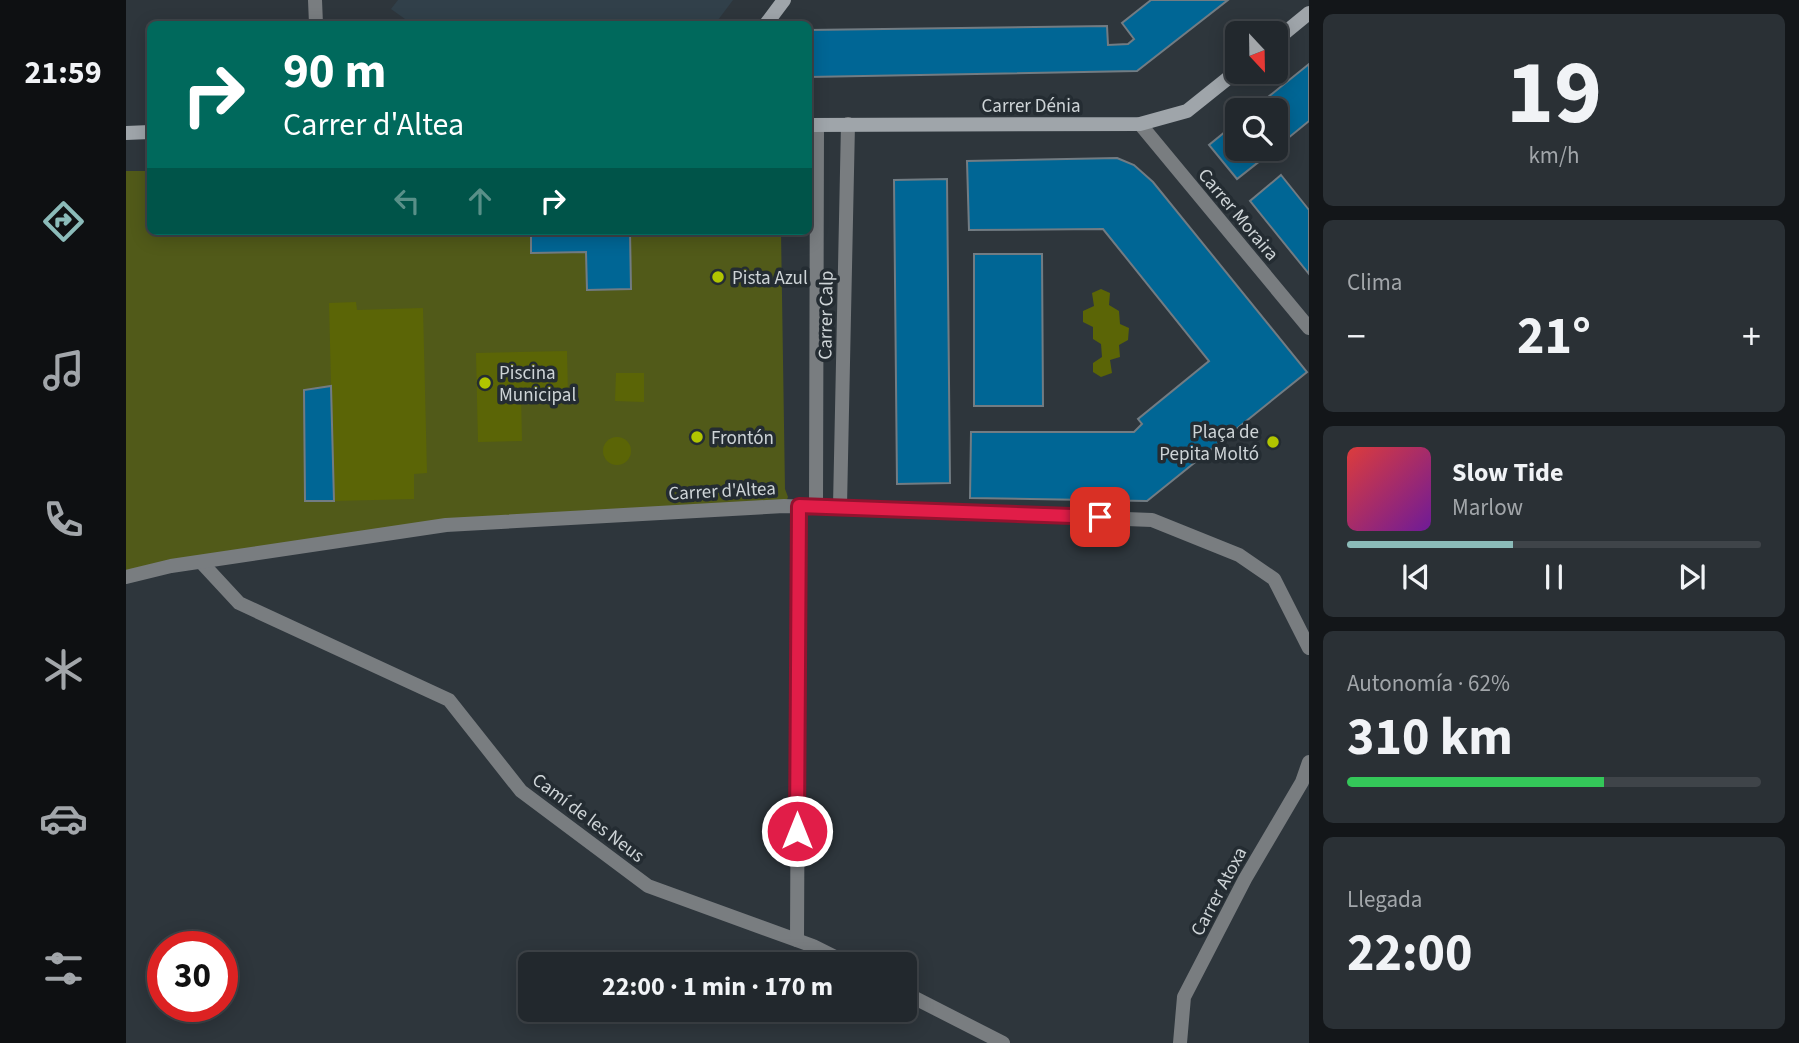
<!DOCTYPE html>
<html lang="es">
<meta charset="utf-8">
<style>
body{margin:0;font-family:"Source Sans 3",sans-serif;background:#2a3035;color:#f1f3f6;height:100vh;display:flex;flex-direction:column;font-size:26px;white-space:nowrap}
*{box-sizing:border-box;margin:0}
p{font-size:23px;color:#a2a6aa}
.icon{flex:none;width:38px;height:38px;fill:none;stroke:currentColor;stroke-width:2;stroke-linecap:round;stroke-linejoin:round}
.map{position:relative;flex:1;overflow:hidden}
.sheet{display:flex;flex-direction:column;gap:14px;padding:14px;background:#131619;width:490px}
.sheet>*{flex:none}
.banner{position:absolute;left:21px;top:21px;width:665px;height:214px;border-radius:10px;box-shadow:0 4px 18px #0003,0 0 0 2px #3f4449;background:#00695c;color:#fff;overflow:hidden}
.needle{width:46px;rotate:158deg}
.controls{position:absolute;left:1099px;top:21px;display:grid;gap:14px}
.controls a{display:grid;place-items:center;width:63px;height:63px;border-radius:10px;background:#22282d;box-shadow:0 4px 18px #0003,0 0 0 2px #3f4449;font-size:35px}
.speed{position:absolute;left:21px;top:931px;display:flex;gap:14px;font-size:35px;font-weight:700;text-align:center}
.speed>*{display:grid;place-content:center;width:91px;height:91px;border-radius:50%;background:#22282d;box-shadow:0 4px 18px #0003,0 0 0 2px #3f4449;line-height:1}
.speed .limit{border:10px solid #d22;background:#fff;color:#111}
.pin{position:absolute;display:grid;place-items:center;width:60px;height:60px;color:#fff;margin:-30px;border-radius:14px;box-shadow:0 4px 10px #0006}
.me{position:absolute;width:77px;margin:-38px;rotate:0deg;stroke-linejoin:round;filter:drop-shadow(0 0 5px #0008)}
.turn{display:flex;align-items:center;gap:24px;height:147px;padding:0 21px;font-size:32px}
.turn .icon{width:91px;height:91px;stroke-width:2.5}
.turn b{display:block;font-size:49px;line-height:60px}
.lanes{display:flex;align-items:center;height:66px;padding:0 21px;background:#0003;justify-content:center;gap:35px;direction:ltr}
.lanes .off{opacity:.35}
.big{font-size:52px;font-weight:700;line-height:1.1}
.sheet .tile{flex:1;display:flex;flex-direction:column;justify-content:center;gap:10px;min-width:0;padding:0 24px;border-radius:10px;background:#2a3035}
.sheet .dial{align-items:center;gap:0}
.dial b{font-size:91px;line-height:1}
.song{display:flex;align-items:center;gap:21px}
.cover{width:84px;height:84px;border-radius:10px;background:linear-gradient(135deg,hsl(0 70% 55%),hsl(280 70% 35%))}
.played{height:7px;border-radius:4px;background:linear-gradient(90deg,#8bbbb9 40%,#3f4449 40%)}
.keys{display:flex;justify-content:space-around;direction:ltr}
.heat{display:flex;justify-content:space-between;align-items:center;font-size:38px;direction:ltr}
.charge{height:10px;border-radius:5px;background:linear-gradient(90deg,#34c759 62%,#3f4449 0)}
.trip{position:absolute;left:392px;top:952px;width:399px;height:70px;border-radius:10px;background:#22282d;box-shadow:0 4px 18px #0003,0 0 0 2px #3f4449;font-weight:700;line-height:70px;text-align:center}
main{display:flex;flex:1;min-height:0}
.dock{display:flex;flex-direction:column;width:126px;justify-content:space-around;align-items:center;background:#0e1012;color:#a2a6aa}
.dock .icon{width:49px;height:49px}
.dock .current{color:#8bbbb9}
.dock b{font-size:32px;color:#f1f3f6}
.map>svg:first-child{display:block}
.built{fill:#31404a}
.green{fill:#515a19}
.water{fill:#5b6506}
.building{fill:#006695;stroke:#727c83;stroke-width:2}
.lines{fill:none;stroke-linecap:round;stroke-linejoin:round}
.street{stroke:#797d80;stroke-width:14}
.secondary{stroke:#9fa5aa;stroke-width:14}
.route-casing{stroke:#92132f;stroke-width:18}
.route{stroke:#e11d48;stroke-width:12}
.poi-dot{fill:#b1c500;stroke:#242c32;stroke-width:2.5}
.labels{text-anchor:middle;stroke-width:7;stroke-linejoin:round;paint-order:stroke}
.street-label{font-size:19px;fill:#ced4d7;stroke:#242c32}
.poi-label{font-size:19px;fill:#ced4d7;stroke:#242c32;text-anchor:start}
</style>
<main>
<nav class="dock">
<b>21:59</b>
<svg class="icon current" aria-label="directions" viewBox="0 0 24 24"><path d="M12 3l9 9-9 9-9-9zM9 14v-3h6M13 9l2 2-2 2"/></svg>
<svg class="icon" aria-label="music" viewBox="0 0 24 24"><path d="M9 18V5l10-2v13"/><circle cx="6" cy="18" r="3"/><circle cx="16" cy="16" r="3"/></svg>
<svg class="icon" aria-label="phone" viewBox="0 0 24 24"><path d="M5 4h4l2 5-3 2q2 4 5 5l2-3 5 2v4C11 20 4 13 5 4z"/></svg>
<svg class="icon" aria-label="climate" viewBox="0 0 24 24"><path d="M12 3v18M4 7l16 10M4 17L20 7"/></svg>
<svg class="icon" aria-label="car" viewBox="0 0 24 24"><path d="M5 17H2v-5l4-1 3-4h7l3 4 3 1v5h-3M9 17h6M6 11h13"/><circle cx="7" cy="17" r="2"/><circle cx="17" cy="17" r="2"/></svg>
<svg class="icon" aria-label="filters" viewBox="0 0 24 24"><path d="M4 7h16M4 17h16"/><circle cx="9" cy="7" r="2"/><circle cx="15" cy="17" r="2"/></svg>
</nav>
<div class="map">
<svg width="1183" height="1043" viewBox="0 0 1183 1043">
<rect width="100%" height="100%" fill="#2e363c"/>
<path class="built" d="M272,0h335l-18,24h-303l-21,-15z"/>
<path class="green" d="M0,171h24v60h631l4,258 3,8 -4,9 -338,19 -320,52z"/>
<g class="water">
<path d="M975,289l9,4 -1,12 10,6 1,13 9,4 -1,12 -9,5 1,12 -10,3 2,13 -11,4 -8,-5v-9l9,-6 -1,-13 -8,-5v-12l-10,-5v-11l11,-5 -2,-13z"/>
<path d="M230,302l1,8 66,-2 4,165 -13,1v25l-80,2 -5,-198z"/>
<path d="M441,351l1,44 -47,1 1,45 -44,1 -2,-89z"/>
<path d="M490,373h28v29l-29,-1z"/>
<circle cx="491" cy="451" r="14"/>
</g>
<g class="building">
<path d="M1025,0h77l-91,71 -329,6v-47l299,-4 1,19 20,-1 6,-5 -12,-16z"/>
<path d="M1183,64v57l-33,27v-38h-24z"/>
<path d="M1111,122v27h38l-38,30 -28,-34z"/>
<path d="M991,158l17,7 19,17 154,190 -160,129 -177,-3 1,-66h163l8,-8 -4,-5 71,-58 -106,-132 -134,1 -2,-69z"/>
<path d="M1155,175l28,35v64l-59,-73z"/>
<path d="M821,179l3,304 -53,1 -3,-304z"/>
<path d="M405,231h99l1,58 -44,1 -1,-38 -55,1z"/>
<path d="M848,254h68l1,152h-69z"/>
<path d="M205,386l3,115h-29l-1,-111z"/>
</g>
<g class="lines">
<g class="street">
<path d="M189,0l1,24"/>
<path d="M1014,124l169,204"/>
<path d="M690,505l1,-380"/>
<path d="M714,506l8,-382"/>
<path d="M75,562l38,41 210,97 72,91 127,95 165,60 36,18"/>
<path d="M0,577l45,-11 275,-41 338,-19 368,14 87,35 35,24 35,69"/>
<path d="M671,940l2,-434"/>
<path d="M779,993l98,50"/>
<path d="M1054,1043l4,-46 61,-118 57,-97 7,-20"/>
</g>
<g class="secondary">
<path d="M640,24l18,-24"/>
<path d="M1150,40l33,-27"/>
<path d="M682,125l332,-1 47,-13 50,-40"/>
<path d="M0,133l24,-1"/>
</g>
</g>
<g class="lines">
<g class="route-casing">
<path id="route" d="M671,831l2,-325 301,11"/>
</g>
<use href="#route" class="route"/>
</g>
<g class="poi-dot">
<circle cx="592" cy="277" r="7"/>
<circle cx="359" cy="383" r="7"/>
<circle cx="571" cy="437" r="7"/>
<circle cx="1147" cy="442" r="7"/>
</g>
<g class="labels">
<g class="street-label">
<text x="905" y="112">Carrer Dénia</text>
<text transform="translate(1113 214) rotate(50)" y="7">Carrer Moraira</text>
<text transform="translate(699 315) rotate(-89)" y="7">Carrer Calp</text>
<text transform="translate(596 490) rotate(-3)" y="7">Carrer d'Altea</text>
<text transform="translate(463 817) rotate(37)" y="7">Camí de les Neus</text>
<text transform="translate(1092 891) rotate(-62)" y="7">Carrer Atoxa</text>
</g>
<g class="poi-label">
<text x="606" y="284">Pista Azul</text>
<text x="373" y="379">Piscina<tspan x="373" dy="22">Municipal</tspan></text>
<text x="1133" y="438" text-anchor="end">Plaça de<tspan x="1133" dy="22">Pepita Moltó</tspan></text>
<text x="585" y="444">Frontón</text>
</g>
</g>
</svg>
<div class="controls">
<a><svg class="needle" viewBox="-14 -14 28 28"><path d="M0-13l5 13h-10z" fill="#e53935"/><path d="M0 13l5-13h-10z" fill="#a2a6aa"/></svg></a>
<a><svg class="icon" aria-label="search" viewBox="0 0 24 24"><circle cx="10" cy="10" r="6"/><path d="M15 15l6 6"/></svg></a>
</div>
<div class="speed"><div class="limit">30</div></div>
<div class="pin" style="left:974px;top:517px;background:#d93025"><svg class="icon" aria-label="arrive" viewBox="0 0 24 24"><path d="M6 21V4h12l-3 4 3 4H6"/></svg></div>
<svg class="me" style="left:671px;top:831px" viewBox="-20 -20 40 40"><circle r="17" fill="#e11d48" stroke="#fff" stroke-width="3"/><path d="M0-11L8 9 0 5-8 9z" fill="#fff"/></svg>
<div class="trip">22:00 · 1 min · 170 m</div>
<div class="banner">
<div class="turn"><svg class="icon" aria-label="right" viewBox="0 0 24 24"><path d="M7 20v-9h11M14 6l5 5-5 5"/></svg><div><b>90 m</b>Carrer d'Altea</div></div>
<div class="lanes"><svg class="icon off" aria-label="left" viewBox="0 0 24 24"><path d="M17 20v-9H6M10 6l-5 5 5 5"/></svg><svg class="icon off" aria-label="ahead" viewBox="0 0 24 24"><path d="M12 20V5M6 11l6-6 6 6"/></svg><svg class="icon" aria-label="right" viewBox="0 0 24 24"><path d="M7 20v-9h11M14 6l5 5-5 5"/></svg></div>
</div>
</div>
<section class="sheet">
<div class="tile dial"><b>19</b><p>km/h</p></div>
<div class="tile"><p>Clima</p>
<div class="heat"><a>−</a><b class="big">21°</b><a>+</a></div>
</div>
<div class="tile">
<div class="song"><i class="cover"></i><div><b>Slow Tide</b><p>Marlow</p></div></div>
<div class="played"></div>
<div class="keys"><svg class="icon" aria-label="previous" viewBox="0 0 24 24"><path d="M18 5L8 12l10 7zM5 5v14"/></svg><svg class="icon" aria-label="pause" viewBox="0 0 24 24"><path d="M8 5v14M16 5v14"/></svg><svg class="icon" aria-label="next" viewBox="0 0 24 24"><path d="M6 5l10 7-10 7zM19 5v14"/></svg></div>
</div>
<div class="tile"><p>Autonomía · 62%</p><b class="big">310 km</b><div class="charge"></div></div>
<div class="tile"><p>Llegada</p><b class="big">22:00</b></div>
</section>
</main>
